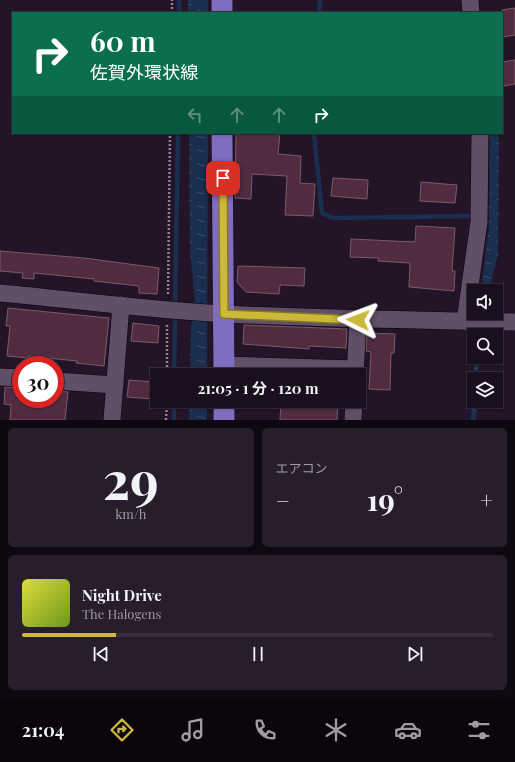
<!DOCTYPE html>
<html lang="ja">
<meta charset="utf-8">
<style>
body{margin:0;font-family:"Playfair Display","Noto Sans JP",serif;background:#271d2b;color:#f1f3f6;height:100vh;display:flex;flex-direction:column;font-size:15px;white-space:nowrap}
*{box-sizing:border-box;margin:0}
p{font-size:13px;color:#9f9ca4}
.icon{flex:none;width:22px;height:22px;fill:none;stroke:currentColor;stroke-width:2;stroke-linecap:round;stroke-linejoin:round}
.map{position:relative;height:420px;overflow:hidden}
.side{display:flex;flex-direction:column;gap:8px;padding:8px;background:#0e0810;flex:1}
.side>*{flex:none}
.guide{position:absolute;left:12px;top:12px;width:491px;height:122px;border-radius:0px;box-shadow:0 1px 3px #0004,0 0 0 1px #382f3c;background:#0b6e4f;color:#fff;overflow:hidden}
.fabs{position:absolute;left:467px;top:284px;display:grid;gap:8px}
.fabs a{display:grid;place-items:center;width:36px;height:36px;border-radius:0px;background:#1a0f1e;box-shadow:0 1px 3px #0004,0 0 0 1px #382f3c;font-size:20px}
.speed{position:absolute;left:12px;top:356px;display:flex;gap:8px;font-size:20px;font-weight:700;text-align:center}
.speed>*{display:grid;place-content:center;width:52px;height:52px;border-radius:50%;background:#1a0f1e;box-shadow:0 1px 3px #0004,0 0 0 1px #382f3c;line-height:1}
.speed .limit{border:6px solid #d22;background:#fff;color:#111}
.pin{position:absolute;display:grid;place-items:center;width:34px;height:34px;color:#fff;margin:-17px;border-radius:8px;box-shadow:0 2px 6px #0006}
.me{position:absolute;width:44px;margin:-22px;rotate:273deg;stroke-linejoin:round;filter:drop-shadow(0 0 3px #0008)}
.turn{display:flex;align-items:center;gap:14px;height:84px;padding:0 12px;font-size:18px}
.turn .icon{width:52px;height:52px;stroke-width:2.5}
.turn b{display:block;font-size:28px;line-height:34px}
.lanes{display:flex;align-items:center;height:38px;padding:0 12px;background:#0003;justify-content:center;gap:20px;direction:ltr}
.lanes .off{opacity:.35}
.big{font-size:30px;font-weight:700;line-height:1.1}
.side .tile{flex:1;display:flex;flex-direction:column;justify-content:center;gap:6px;min-width:0;padding:0 14px;border-radius:6px;background:#271d2b}
.side .dial{align-items:center;gap:0}
.dial b{font-size:52px;line-height:1}
.song{display:flex;align-items:center;gap:12px}
.cover{width:48px;height:48px;border-radius:6px;background:linear-gradient(135deg,hsl(60 70% 55%),hsl(80 70% 35%))}
.played{height:4px;border-radius:2px;background:linear-gradient(90deg,#ccb939 20%,#382f3c 20%)}
.keys{display:flex;justify-content:space-around;direction:ltr}
.heat{display:flex;justify-content:space-between;align-items:center;font-size:22px;direction:ltr}
.side .tiles{flex:1;display:grid;gap:8px;grid-template-columns:1fr 1fr}
.tile:last-child{grid-column:span 2}
.trip{position:absolute;left:150px;top:368px;width:216px;height:40px;border-radius:0px;background:#1a0f1e;box-shadow:0 1px 3px #0004,0 0 0 1px #382f3c;font-weight:700;line-height:40px;text-align:center}
.dock{display:flex;height:64px;justify-content:space-around;align-items:center;background:#0a060c;color:#9f9ca4}
.dock .icon{width:28px;height:28px}
.dock .on{color:#ccb939}
.dock b{font-size:18px;color:#f1f3f6}
.map>svg:first-child{display:block}
.water{fill:url(#water-ripples)}
.lines{fill:none;stroke-linecap:round;stroke-linejoin:round}
.stream{stroke:#1a2e50;stroke-width:4.5}
.building{fill:#522b41;stroke:#785c6a}
.minor-casing{stroke:#0c0210;stroke-width:18}
.major-casing{stroke:#0c0210;stroke-width:22}
.path{stroke:#908495;stroke-width:2.5;stroke-dasharray:2 2;stroke-linecap:butt}
.minor{stroke:#614f67;stroke-width:17}
.major{stroke:#806dbf;stroke-width:21}
.route-casing{stroke:#857825;stroke-width:10}
.route{stroke:#ccb939;stroke-width:7}
</style>
<div class="map">
<svg width="515" height="420" viewBox="0 0 515 420">
<defs>
<pattern id="water-ripples" width="26" height="14" patternUnits="userSpaceOnUse"><rect width="26" height="14" fill="#1a2e50"/><path d="M2 4q2-2 4 0t4 0M15 11q2-2 4 0t4 0" fill="none" stroke="#3c4d6a"/></pattern>
</defs>
<rect width="100%" height="100%" fill="#231428"/>
<g class="water">
<rect x="188" y="0" width="20" height="13"/>
<path d="M189,133h19l-1,242h-17l1,-47 4,-26 -5,-52z"/>
<path d="M490,133h8l1,14 -1,107 -9,37h-8l8,-63z"/>
<path d="M475,357h4l-1,22h-4v22h3l-1,19h-5z"/>
<path d="M190,401h17v19h-18z"/>
</g>
<g class="lines">
<g class="stream">
<path d="M179,13v-13"/>
<path d="M319,13l1,-13"/>
<path d="M314,133l8,80 11,5 142,-2"/>
<path d="M175,301l3,-168"/>
<path d="M174,375l1,-54"/>
<path d="M174,420v-19"/>
</g>
</g>
<g class="building">
<path d="M515,8v27l-13,2v-27z"/>
<path d="M515,60v24l-11,2 -2,-24z"/>
<path d="M236,133h44l-2,21 23,2 -1,27 15,1 -2,32 -28,-1 2,-39 -35,-2 -1,25 -16,-1z"/>
<path d="M333,178l35,2 -1,19 -36,-3z"/>
<path d="M421,182l36,3 -2,18 -35,-2z"/>
<path d="M416,226l39,2 -3,43h3l-1,20 -45,-4 1,-24 -32,-2 1,-3 -29,-1 1,-18 64,3z"/>
<path d="M0,251l84,7 75,10 -2,26 -18,-1v-7l-45,-5v-2l-60,-6v6l-12,-1 1,-5 -23,-2z"/>
<path d="M238,266l67,2 -1,18 -24,-1 -1,9 -33,-2 -9,-10z"/>
<path d="M8,308l101,10 -5,48 -28,-3 1,-2 -49,-5v2l-21,-2 3,-30h-4z"/>
<path d="M133,323l26,3 -1,17 -27,-2z"/>
<path d="M244,325l103,4 -1,19 -37,-2v3l-66,-5z"/>
<path d="M367,333l28,1 -1,19h-3l-1,37 -21,-1 2,-37 -5,-1z"/>
<path d="M129,380l25,2 -1,17 -26,-2z"/>
<path d="M5,387l16,1v11h34v-8l13,1 -3,28h-55l1,-15 -7,-1z"/>
<path d="M281,401h57l-1,19h-57z"/>
</g>
<g class="lines">
<g class="minor-casing">
<g id="minor">
<path d="M470,0l1,13"/>
<path d="M0,293c75,7 150,17 225,21 97,5 193,6 290,8"/>
<path d="M465,321l14,-99 1,-89"/>
<path d="M224,365l132,4"/>
<path d="M355,375l3,-55"/>
<path d="M0,377l21,1"/>
<path d="M55,381l60,4"/>
<path d="M112,420l9,-115"/>
<path d="M353,420l1,-19"/>
</g>
</g>
<g class="major-casing">
<g id="major">
<path d="M222,0v13"/>
<path d="M222,133l2,242"/>
<path d="M224,420v-19"/>
</g>
</g>
<g class="path">
<path d="M172,13v-13"/>
<path d="M168,294l2,-161"/>
<path d="M167,375v-50"/>
<path d="M166,420l1,-19"/>
</g>
<use href="#minor" class="minor"/>
<use href="#major" class="major"/>
</g>
<g class="lines">
<g class="route-casing">
<path id="route" d="M223,178l1,136 134,6"/>
</g>
<use href="#route" class="route"/>
</g>
</svg>
<div class="fabs">
<a><svg class="icon" aria-label="sound" viewBox="0 0 24 24"><path d="M4 9h4l5-4v14l-5-4H4zM17 9q2 3 0 6"/></svg></a>
<a><svg class="icon" aria-label="search" viewBox="0 0 24 24"><circle cx="10" cy="10" r="6"/><path d="M15 15l6 6"/></svg></a>
<a><svg class="icon" aria-label="layers" viewBox="0 0 24 24"><path d="M12 4l9 5-9 5-9-5zM3 14l9 5 9-5"/></svg></a>
</div>
<div class="speed"><div class="limit">30</div></div>
<div class="pin" style="left:223px;top:178px;background:#d93025"><svg class="icon" aria-label="arrive" viewBox="0 0 24 24"><path d="M6 21V4h12l-3 4 3 4H6"/></svg></div>
<svg class="me" style="left:358px;top:320px" viewBox="-20 -20 40 40"><path d="M0-17L14 15 0 8-14 15z" fill="#ccb939" stroke="#fff" stroke-width="4"/></svg>
<div class="trip">21:05 · 1 分 · 120 m</div>
<div class="guide">
<div class="turn"><svg class="icon" aria-label="right" viewBox="0 0 24 24"><path d="M7 20v-9h11M14 6l5 5-5 5"/></svg><div><b>60 m</b>佐賀外環状線</div></div>
<div class="lanes"><svg class="icon off" aria-label="left" viewBox="0 0 24 24"><path d="M17 20v-9H6M10 6l-5 5 5 5"/></svg><svg class="icon off" aria-label="ahead" viewBox="0 0 24 24"><path d="M12 20V5M6 11l6-6 6 6"/></svg><svg class="icon off" aria-label="ahead" viewBox="0 0 24 24"><path d="M12 20V5M6 11l6-6 6 6"/></svg><svg class="icon" aria-label="right" viewBox="0 0 24 24"><path d="M7 20v-9h11M14 6l5 5-5 5"/></svg></div>
</div>
</div>
<section class="side">
<div class="tiles">
<div class="tile dial"><b>29</b><p>km/h</p></div>
<div class="tile"><p>エアコン</p>
<div class="heat"><a>−</a><b class="big">19°</b><a>+</a></div>
</div>
<div class="tile">
<div class="song"><i class="cover"></i><div><b>Night Drive</b><p>The Halogens</p></div></div>
<div class="played"></div>
<div class="keys"><svg class="icon" aria-label="previous" viewBox="0 0 24 24"><path d="M18 5L8 12l10 7zM5 5v14"/></svg><svg class="icon" aria-label="pause" viewBox="0 0 24 24"><path d="M8 5v14M16 5v14"/></svg><svg class="icon" aria-label="next" viewBox="0 0 24 24"><path d="M6 5l10 7-10 7zM19 5v14"/></svg></div>
</div>
</div>
</section>
<nav class="dock">
<b>21:04</b>
<svg class="icon on" aria-label="directions" viewBox="0 0 24 24"><path d="M12 3l9 9-9 9-9-9zM9 14v-3h6M13 9l2 2-2 2"/></svg>
<svg class="icon" aria-label="music" viewBox="0 0 24 24"><path d="M9 18V5l10-2v13"/><circle cx="6" cy="18" r="3"/><circle cx="16" cy="16" r="3"/></svg>
<svg class="icon" aria-label="phone" viewBox="0 0 24 24"><path d="M5 4h4l2 5-3 2q2 4 5 5l2-3 5 2v4C11 20 4 13 5 4z"/></svg>
<svg class="icon" aria-label="climate" viewBox="0 0 24 24"><path d="M12 3v18M4 7l16 10M4 17L20 7"/></svg>
<svg class="icon" aria-label="car" viewBox="0 0 24 24"><path d="M5 17H2v-5l4-1 3-4h7l3 4 3 1v5h-3M9 17h6M6 11h13"/><circle cx="7" cy="17" r="2"/><circle cx="17" cy="17" r="2"/></svg>
<svg class="icon" aria-label="filters" viewBox="0 0 24 24"><path d="M4 7h16M4 17h16"/><circle cx="9" cy="7" r="2"/><circle cx="15" cy="17" r="2"/></svg>
</nav>
